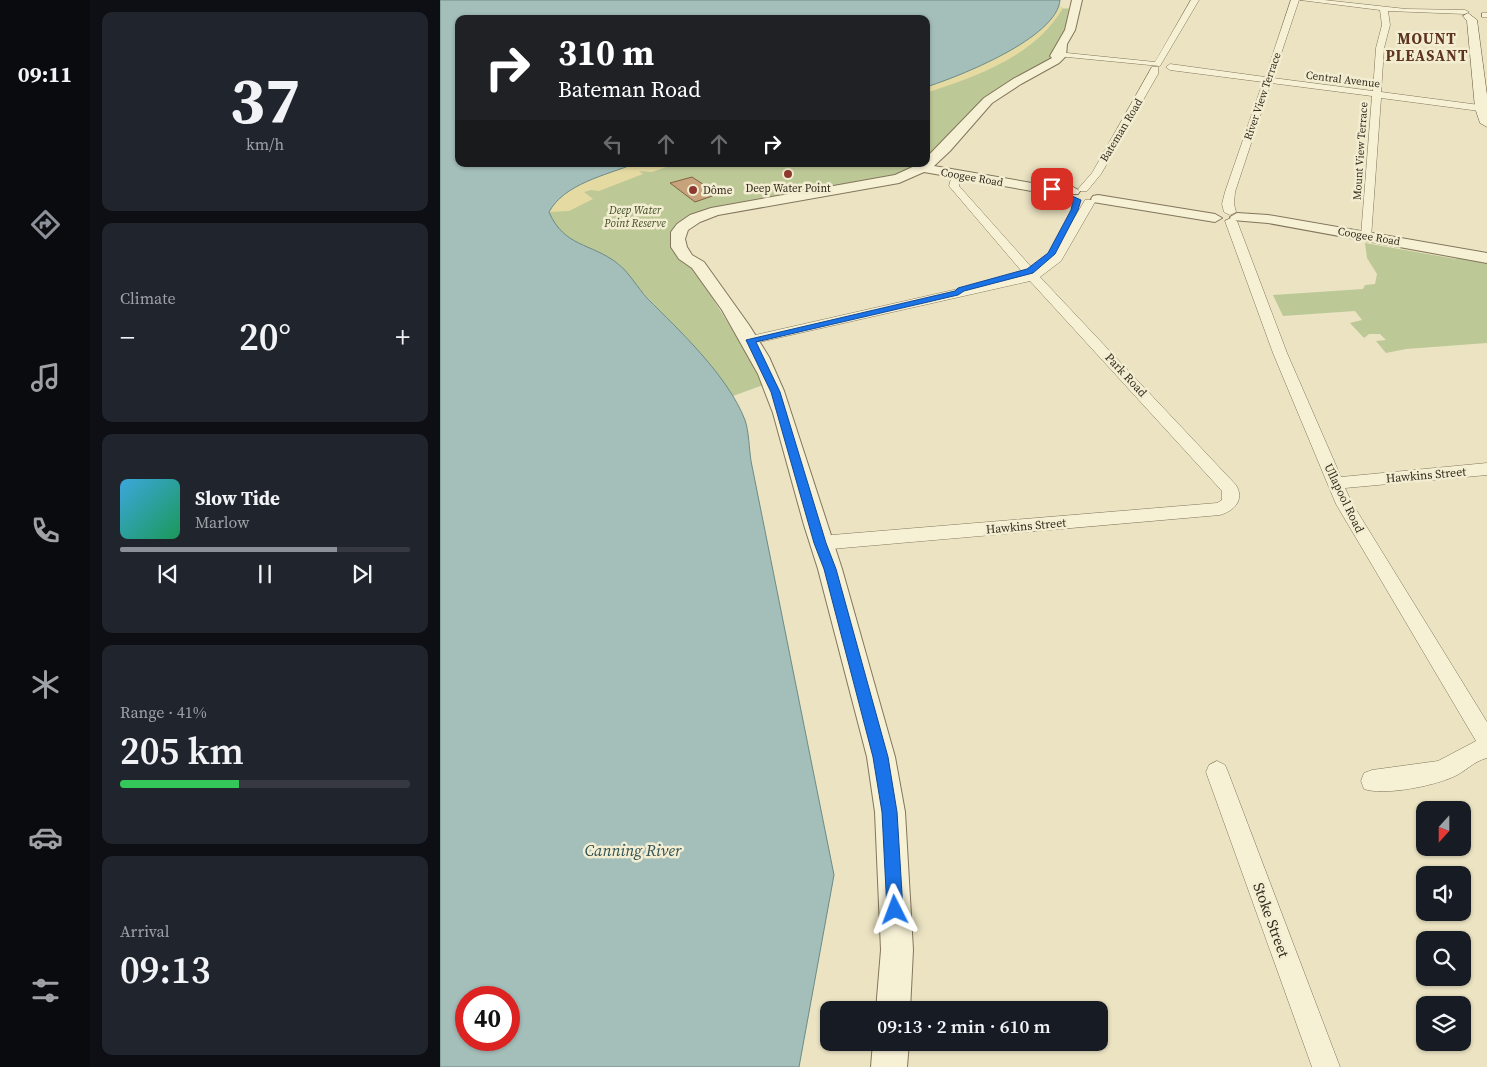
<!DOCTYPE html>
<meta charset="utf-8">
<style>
body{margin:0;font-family:"Source Serif 4",serif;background:#20242c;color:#f1f3f6;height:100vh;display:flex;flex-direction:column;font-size:19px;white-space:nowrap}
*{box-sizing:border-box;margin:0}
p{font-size:16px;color:#9ea1a6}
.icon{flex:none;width:28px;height:28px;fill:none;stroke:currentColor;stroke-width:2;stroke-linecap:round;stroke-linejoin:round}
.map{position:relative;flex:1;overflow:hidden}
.side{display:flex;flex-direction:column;gap:12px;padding:12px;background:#0d0f14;width:350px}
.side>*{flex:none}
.hud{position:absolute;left:15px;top:15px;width:475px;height:152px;border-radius:10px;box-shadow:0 1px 4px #0004;background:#202124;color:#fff;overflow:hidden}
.needle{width:32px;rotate:201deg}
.tools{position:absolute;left:976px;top:801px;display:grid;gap:10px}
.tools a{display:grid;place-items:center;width:55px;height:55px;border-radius:10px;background:#171b24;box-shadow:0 1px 4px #0004;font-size:25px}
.speed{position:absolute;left:15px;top:986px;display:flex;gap:10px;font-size:25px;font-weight:700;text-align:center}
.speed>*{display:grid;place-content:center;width:65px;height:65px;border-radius:50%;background:#171b24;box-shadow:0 1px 4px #0004;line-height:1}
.speed .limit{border:8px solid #d22;background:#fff;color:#111}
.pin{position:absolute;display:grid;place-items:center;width:42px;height:42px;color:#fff;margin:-21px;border-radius:10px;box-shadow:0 2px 8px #0006}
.me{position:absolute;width:55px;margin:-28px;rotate:357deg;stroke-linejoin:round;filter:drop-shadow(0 0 4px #0008)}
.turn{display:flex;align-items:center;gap:18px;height:105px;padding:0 20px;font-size:22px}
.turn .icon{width:65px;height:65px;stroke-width:2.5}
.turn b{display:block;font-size:35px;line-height:42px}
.lanes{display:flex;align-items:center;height:48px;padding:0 20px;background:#0003;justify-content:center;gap:25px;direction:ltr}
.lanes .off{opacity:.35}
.big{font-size:38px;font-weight:600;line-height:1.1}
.side .tile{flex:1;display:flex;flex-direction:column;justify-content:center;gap:8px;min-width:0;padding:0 18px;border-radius:10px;background:#20242c}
.side .dial{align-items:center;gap:0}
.dial b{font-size:65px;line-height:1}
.song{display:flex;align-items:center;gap:15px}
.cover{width:60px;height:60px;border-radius:8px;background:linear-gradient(135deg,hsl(200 70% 55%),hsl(150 70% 35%))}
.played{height:5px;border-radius:2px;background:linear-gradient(90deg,#8c9099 75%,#363941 75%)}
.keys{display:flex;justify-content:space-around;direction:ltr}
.heat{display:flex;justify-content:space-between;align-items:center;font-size:28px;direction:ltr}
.charge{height:8px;border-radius:4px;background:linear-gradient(90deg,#34c759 41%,#363941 0)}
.trip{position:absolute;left:380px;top:1001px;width:288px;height:50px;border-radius:10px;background:#171b24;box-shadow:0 1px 4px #0004;font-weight:600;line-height:50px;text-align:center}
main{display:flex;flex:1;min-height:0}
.menu{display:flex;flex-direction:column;width:90px;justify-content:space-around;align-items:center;background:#090b0e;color:#9ea1a6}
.menu .icon{width:35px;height:35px}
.menu .selected{color:#8c9099}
.menu b{font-size:22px;color:#f1f3f6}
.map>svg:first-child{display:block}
.green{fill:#bdc897}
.sand{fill:#e5daa1}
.water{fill:#a4beb9;stroke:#6c8b87;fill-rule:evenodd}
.building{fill:#c6a37b;stroke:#816242}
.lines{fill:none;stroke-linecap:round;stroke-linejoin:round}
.minor-casing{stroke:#83755b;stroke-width:1}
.tertiary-casing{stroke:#83755b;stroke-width:2}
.secondary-casing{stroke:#65563e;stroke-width:1}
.minor{fill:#f6f0d5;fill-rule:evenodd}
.tertiary{fill:#f6f0d5;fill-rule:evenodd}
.secondary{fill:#f6f0d5;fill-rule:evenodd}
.route{fill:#1a73e8;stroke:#114b97}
.poi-dot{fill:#8e392f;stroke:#f3edd1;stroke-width:2}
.labels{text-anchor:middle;stroke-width:5;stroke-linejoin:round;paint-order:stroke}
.far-street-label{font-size:11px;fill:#342b1e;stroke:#f3edd1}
.far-poi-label{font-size:11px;fill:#342b1e;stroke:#f3edd1}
.far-park-label{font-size:11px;font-style:italic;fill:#404f26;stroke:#f3edd1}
.street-label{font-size:12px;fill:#342b1e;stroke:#f3edd1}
.far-district-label{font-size:15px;font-weight:bold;letter-spacing:1px;fill:#5e3420;stroke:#f3edd1}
.near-street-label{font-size:15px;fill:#342b1e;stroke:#f3edd1}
.near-water-label{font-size:16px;font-style:italic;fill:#2e5153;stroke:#f3edd1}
</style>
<main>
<nav class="menu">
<b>09:11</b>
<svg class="icon selected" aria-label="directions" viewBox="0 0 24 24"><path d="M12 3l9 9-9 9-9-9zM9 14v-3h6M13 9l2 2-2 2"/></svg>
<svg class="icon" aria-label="music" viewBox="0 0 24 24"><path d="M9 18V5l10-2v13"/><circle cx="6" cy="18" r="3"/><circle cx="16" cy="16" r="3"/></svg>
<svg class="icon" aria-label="phone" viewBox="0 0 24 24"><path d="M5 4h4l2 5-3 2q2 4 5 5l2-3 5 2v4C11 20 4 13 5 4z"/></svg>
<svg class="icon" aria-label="climate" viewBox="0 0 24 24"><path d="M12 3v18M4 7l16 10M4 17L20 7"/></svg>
<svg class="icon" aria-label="car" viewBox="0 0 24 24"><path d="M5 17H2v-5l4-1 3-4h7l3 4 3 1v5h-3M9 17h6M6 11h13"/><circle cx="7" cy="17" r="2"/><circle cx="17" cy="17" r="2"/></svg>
<svg class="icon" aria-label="filters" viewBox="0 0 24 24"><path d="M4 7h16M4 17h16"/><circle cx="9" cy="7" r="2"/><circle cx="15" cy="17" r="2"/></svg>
</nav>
<section class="side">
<div class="tile dial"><b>37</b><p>km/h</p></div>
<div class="tile"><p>Climate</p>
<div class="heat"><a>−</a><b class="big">20°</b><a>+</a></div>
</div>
<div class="tile">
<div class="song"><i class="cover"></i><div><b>Slow Tide</b><p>Marlow</p></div></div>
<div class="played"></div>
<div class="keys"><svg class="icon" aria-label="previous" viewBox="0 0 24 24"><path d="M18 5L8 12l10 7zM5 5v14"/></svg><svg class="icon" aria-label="pause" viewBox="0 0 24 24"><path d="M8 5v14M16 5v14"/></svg><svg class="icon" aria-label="next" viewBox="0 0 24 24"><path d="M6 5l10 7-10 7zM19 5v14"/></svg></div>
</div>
<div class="tile"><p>Range · 41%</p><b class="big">205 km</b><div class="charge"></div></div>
<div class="tile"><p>Arrival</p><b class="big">09:13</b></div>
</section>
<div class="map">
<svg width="1047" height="1067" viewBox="0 0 1047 1067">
<rect width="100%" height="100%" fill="#ebe3c2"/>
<g class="green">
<path d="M619,8l15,1 -12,31 -11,17 -14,12 -28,15 -83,76v-73z"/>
<path d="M194,164h287l-22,10 -43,10 -131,23 -42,21 -3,18 86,138 -33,12 -47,-59 -42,-43 -26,-31 -39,-18 -16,-10 -9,-12 -5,-11 6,-11z"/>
<path d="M925,243l91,16 -2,-8 33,7v85l-81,6 -20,4 -10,-12 10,-1 -6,-6h-11l-5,4 -14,-15 12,-3 -7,-9 -72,5 -10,-21 90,-6 2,-4 10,-1 2,-10 -10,-16z"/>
</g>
<g class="sand">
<path d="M618,3l5,5c-29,49 -86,68 -137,85v-12z"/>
<path d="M194,164h41l-23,8 -13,-1 4,3 -44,17 -8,-1 -7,2 9,7 -24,12 -20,1c16,-28 57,-37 85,-48z"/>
</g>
<path class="water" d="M0,0h620c-3,38 -102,77 -134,87v-68h-467v145h175c-28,11 -70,20 -85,48 15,35 42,31 68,51 12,9 20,24 30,35 33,33 81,78 98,122 4,12 4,28 6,41l83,414 -35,192h-359zM26,998h43v42h-43z"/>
<path class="building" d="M252,177l26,17 -23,8 -25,-19z"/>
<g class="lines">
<g class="minor-casing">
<g id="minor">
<path d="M751,0h8l-39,66 -103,-10 -4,-2 4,-2 98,10z"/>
<path d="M851,0h8l-26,78 100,13 3,-43 6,-23 -2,-15 -80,-10h24l82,9 59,1 4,2 -4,2 -77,-3 2,14 -6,23 -3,44 106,14v6l-106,-14 -10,140h-8l-2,-2 11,-140 -101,-13 -36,109 -1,12 2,8 -6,3 -6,-3 -2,-8 3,-12 38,-110 -93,-12 -4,-3 4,-3 95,13z"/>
<rect x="1042" y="13" width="5" height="4"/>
<path d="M712,67h6v7l-57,100 -14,17h-8l-1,-2 14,-16z"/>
<path d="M517,172l5,3 -3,11 75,84 18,-14 33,-56h8l2,2 -34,59 -21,16 196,208c9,15 -2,26 -16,30l-400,35 -6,-2 -3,-5 3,-5 6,-2 397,-33 5,-3v-9l-192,-210 -279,63 -5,-1 -2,-3 7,-4 273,-62 -75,-88 3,-11z"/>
<path d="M791,218l6,3 50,132 54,124 146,-14v12l-142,13 7,15 135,219v36c-13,3 -22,14 -34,19 -20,9 -69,19 -89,12l-3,-8 3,-8 8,-3 66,-9 38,-20 -140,-237 -63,-151 -48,-132z"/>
<path d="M777,761l8,4 3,7 112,295h-28l-106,-295 3,-7z"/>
</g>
</g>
<g class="tertiary-casing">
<g id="tertiary">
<path d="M632,0h10l-7,30 -8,14 -1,12 -7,7 -38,21 -29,19 -42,48 -16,15 115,20 24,1 7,4 -2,3h-29l-125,-22 -25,11 -181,32 -18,7 -12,8 -3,9 2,8 5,8 12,7 45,63 20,32 15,34 58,178 53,188 10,55 8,138 -3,60h-34l5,-60 -6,-138 -8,-55 -49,-188 -14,-44 -31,-112 -15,-39 -36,-64 -30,-42 -13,-9 -8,-12v-15l6,-8 13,-9 21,-7 184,-33 24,-11h7v-6l58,-60 29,-19 39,-21 -2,-2 15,-26z"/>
<path d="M658,195l117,19 7,4 -7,4 -122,-20 -2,-3 2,-3z"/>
<path d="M797,213l31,2 219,38v10l-219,-40 -36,-3 -2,-3z"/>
<path d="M433,1042h36l-2,25h-36z"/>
</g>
</g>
<g class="secondary-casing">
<path id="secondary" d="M1028,13l9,7 10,75v32l-7,-4 -5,-15 -8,-87 -4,-5z"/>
</g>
<use href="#minor" class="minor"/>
<use href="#tertiary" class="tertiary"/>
<use href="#secondary" class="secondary"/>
</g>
<path class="route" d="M607,188h7l27,12 -3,10 -23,44 -22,19 -69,18 -6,4 -202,47 24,50 46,151 10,26 52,188 9,55 6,98 -2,6 -6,2 -5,-2 -3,-6 -5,-98 -9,-55 -49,-188 -10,-26 -43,-151 -25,-52 209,-49 3,-3 69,-19 21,-16 23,-43 2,-9 -26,-10z"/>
<g class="poi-dot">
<circle cx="348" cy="174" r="5"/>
<circle cx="253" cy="190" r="5"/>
</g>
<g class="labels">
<g class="far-street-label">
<text transform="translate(903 79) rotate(7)" y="4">Central Avenue</text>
<text transform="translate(822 96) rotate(-71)" y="4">River View Terrace</text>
<text transform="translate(681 130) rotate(-59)" y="4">Bateman Road</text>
<text transform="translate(920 151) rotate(-86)" y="4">Mount View Terrace</text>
<text transform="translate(532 177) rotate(10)" y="4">Coogee Road</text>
<text transform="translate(929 236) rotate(10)" y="4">Coogee Road</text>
</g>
<g class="far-poi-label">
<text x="348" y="192">Deep Water Point</text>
<text x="263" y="194" text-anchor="start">Dôme</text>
</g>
<g class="far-park-label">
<text x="195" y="214">Deep Water<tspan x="195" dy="13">Point Reserve</tspan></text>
</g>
<g class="street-label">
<text transform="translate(686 375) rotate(47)" y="4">Park Road</text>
<text transform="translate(986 475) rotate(-5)" y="4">Hawkins Street</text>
<text transform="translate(904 498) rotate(64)" y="4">Ullapool Road</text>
<text transform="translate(586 526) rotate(-5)" y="4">Hawkins Street</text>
</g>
<g class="far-district-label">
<text x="987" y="44">MOUNT<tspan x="987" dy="17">PLEASANT</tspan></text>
</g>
<g class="near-street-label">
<text transform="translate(831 920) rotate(70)" y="5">Stoke Street</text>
</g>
<g class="near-water-label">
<text x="193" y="856">Canning River</text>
</g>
</g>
</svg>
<div class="tools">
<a><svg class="needle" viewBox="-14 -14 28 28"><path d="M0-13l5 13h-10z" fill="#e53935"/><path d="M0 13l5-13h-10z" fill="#9ea1a6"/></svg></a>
<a><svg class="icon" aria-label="sound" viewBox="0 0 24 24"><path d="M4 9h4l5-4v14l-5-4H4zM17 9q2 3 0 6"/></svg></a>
<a><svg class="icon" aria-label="search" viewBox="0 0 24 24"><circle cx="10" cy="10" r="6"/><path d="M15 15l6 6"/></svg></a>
<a><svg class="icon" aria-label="layers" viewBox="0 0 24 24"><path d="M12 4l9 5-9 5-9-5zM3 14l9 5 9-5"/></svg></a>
</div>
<div class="speed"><div class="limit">40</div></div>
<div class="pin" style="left:612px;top:189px;background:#d93025"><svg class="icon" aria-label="arrive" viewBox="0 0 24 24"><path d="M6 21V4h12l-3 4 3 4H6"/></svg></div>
<svg class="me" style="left:455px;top:910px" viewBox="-20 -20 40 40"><path d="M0-17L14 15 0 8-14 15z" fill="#1a73e8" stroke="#fff" stroke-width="4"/></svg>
<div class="trip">09:13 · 2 min · 610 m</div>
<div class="hud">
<div class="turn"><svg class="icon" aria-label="right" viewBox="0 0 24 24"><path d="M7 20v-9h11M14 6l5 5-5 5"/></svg><div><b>310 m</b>Bateman Road</div></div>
<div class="lanes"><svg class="icon off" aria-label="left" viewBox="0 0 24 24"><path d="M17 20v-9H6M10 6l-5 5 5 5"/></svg><svg class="icon off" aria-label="ahead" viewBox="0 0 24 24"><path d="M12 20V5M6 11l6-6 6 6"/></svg><svg class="icon off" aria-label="ahead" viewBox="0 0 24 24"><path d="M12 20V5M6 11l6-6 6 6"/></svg><svg class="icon" aria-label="right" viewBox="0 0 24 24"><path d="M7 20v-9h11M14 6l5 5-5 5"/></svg></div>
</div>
</div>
</main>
